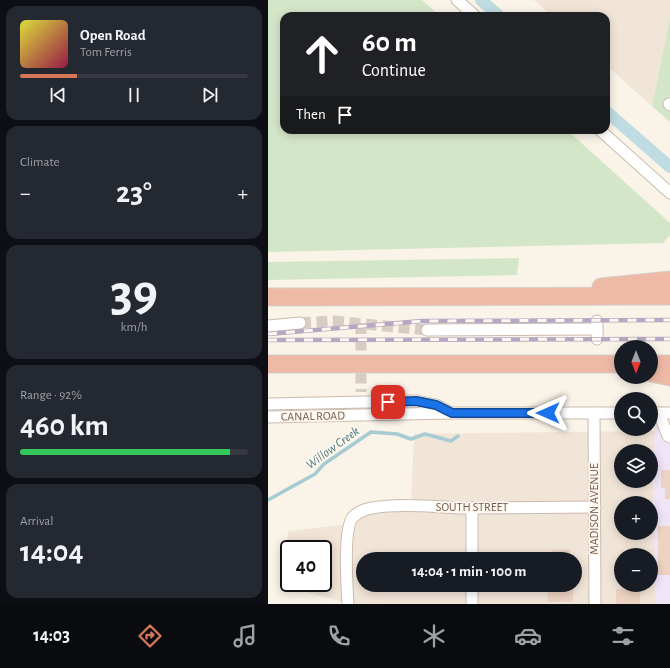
<!DOCTYPE html>
<meta charset="utf-8">
<style>
body{margin:0;font-family:"Alegreya Sans",sans-serif;background:#242831;color:#f1f3f6;height:100vh;display:flex;flex-direction:column;font-size:15px;white-space:nowrap}
*{box-sizing:border-box;margin:0}
p{font-size:13px;color:#9ea1a6}
.icon{flex:none;width:22px;height:22px;fill:none;stroke:currentColor;stroke-width:2;stroke-linecap:round;stroke-linejoin:round}
.map{position:relative;flex:1;overflow:hidden}
.details{display:flex;flex-direction:column;gap:6px;padding:6px;background:#0d0f14;width:268px}
.details>*{flex:none}
.top-card{position:absolute;left:12px;top:12px;width:330px;height:122px;border-radius:12px;box-shadow:0 2px 10px #0003;background:#202124;color:#fff;overflow:hidden}
.needle{width:26px;rotate:180deg}
.buttons{position:absolute;left:346px;top:340px;display:grid;gap:8px}
.buttons a{display:grid;place-items:center;width:44px;height:44px;border-radius:50%;background:#171b24;box-shadow:0 2px 10px #0003;font-size:20px}
.speed{position:absolute;left:12px;top:540px;display:flex;gap:8px;font-size:20px;font-weight:700;text-align:center}
.speed>*{display:grid;place-content:center;width:52px;height:52px;border-radius:50%;background:#171b24;box-shadow:0 2px 10px #0003;line-height:1}
.speed .limit{border:2px solid #111;border-radius:6px;background:#fff;color:#111}
.pin{position:absolute;display:grid;place-items:center;width:34px;height:34px;color:#fff;margin:-17px;border-radius:8px;box-shadow:0 2px 6px #0006}
.me{position:absolute;width:44px;margin:-22px;rotate:270deg;stroke-linejoin:round;filter:drop-shadow(0 0 3px #0008)}
.turn{display:flex;align-items:center;gap:14px;height:84px;padding:0 16px;font-size:18px}
.turn .icon{width:52px;height:52px;stroke-width:2.5}
.turn b{display:block;font-size:28px;line-height:34px}
.then{display:flex;align-items:center;height:38px;padding:0 16px;background:#0003;gap:8px;font-size:15px}
.big{font-size:30px;font-weight:600;line-height:1.1}
.details .tile{flex:1;display:flex;flex-direction:column;justify-content:center;gap:6px;min-width:0;padding:0 14px;border-radius:12px;background:#242831}
.details .dial{align-items:center;gap:0}
.dial b{font-size:52px;line-height:1}
.song{display:flex;align-items:center;gap:12px}
.cover{width:48px;height:48px;border-radius:6px;background:linear-gradient(135deg,hsl(60 70% 55%),hsl(340 70% 35%))}
.played{height:4px;border-radius:2px;background:linear-gradient(90deg,#d7775a 25%,#363941 25%)}
.keys{display:flex;justify-content:space-around;direction:ltr}
.heat{display:flex;justify-content:space-between;align-items:center;font-size:22px;direction:ltr}
.charge{height:6px;border-radius:3px;background:linear-gradient(90deg,#34c759 92%,#363941 0)}
.trip{position:absolute;left:88px;top:552px;width:226px;height:40px;border-radius:20px;background:#171b24;box-shadow:0 2px 10px #0003;font-weight:600;line-height:40px;text-align:center}
.tab-bar{display:flex;height:64px;justify-content:space-around;align-items:center;background:#090b0e;color:#9ea1a6}
.tab-bar .icon{width:28px;height:28px}
.tab-bar .on{color:#d7775a}
.tab-bar b{font-size:18px;color:#f1f3f6}
main{display:flex;flex:1;min-height:0}
.map>svg:first-child{display:block}
.residential{fill:#f1e5d7;fill-rule:evenodd}
.education{fill:#f0e5f7}
.green{fill:#d4e6c8}
.lines{fill:none;stroke-linecap:round;stroke-linejoin:round}
.stream{stroke:#a6cbd2;stroke-width:3.5}
.canal{stroke:#bedce2;stroke-width:12}
.building{fill:#edd3c2}
.minor-tunnel{stroke:#d8cdc2;stroke-width:11;stroke-dasharray:11 5.5;stroke-linecap:butt}
.minor-casing{stroke:#cbbbaf;stroke-width:13}
.highway-casing{stroke:#d7d1ce;stroke-width:19}
.minor{stroke:#fff;stroke-width:11}
.highway{stroke:#eeb9a5;stroke-width:17}
.rail-casing{stroke:#b6a7c3;stroke-width:4.5}
.rail{stroke:#fdf7ee;stroke-width:3;stroke-dasharray:9;stroke-linecap:butt}
.route-casing{stroke:#114b97;stroke-width:10}
.route{stroke:#1a73e8;stroke-width:7}
.labels{text-anchor:middle;stroke-width:3.5;stroke-linejoin:round;paint-order:stroke}
.street-label{font-size:12px;fill:#715b4f;stroke:#fdf7ee}
.water-label{font-size:13px;font-style:italic;fill:#4b7982;stroke:#fdf7ee}
</style>
<main>
<section class="details">
<div class="tile">
<div class="song"><i class="cover"></i><div><b>Open Road</b><p>Tom Ferris</p></div></div>
<div class="played"></div>
<div class="keys"><svg class="icon" aria-label="previous" viewBox="0 0 24 24"><path d="M18 5L8 12l10 7zM5 5v14"/></svg><svg class="icon" aria-label="pause" viewBox="0 0 24 24"><path d="M8 5v14M16 5v14"/></svg><svg class="icon" aria-label="next" viewBox="0 0 24 24"><path d="M6 5l10 7-10 7zM19 5v14"/></svg></div>
</div>
<div class="tile"><p>Climate</p>
<div class="heat"><a>−</a><b class="big">23°</b><a>+</a></div>
</div>
<div class="tile dial"><b>39</b><p>km/h</p></div>
<div class="tile"><p>Range · 92%</p><b class="big">460 km</b><div class="charge"></div></div>
<div class="tile"><p>Arrival</p><b class="big">14:04</b></div>
</section>
<div class="map">
<svg width="402" height="604" viewBox="0 0 402 604">
<rect width="100%" height="100%" fill="#faf3e8"/>
<g class="residential">
<path d="M266,0h136v18l-18,88 -46,-41v-49h-54z"/>
<path d="M387,431l-2,31 2,142h-304l-67,-18 4,-55 61,-7 12,-13 50,-5 3,-72zM353,451h30v30h-30zM353,503h30v30h-30zM21,549h34v34h-34zM353,555h30v30h-30zM95,559h212v26h-212z"/>
</g>
<path class="education" d="M387,427h15v177h-15l-2,-142z"/>
<g class="green">
<path d="M0,0h154l18,16h-156v114h283l103,93v12l-7,8 -395,9z"/>
<path d="M402,18v104l-18,-16z"/>
<path d="M251,258l-2,17 -249,5v-18z"/>
</g>
<g class="lines">
<path class="stream" d="M0,500l47,-26 9,-10 47,-32 26,2 14,5 14,-5 26,7 7,-5"/>
<g class="canal">
<path d="M213,0l18,16"/>
<path d="M338,111l64,56"/>
</g>
</g>
<g class="building">
<path d="M393,470h9v29h-5v-11h-4z"/>
<rect x="390" y="526" width="12" height="49"/>
<path d="M284,550h18v9h-17z"/>
<path d="M348,559h5v16h-6z"/>
<path d="M279,585h26v17h-25z"/>
<path d="M348,589l24,1v14h-24z"/>
</g>
<g class="lines">
<g class="minor-tunnel">
<path d="M32,323l33,-2 94,9"/>
<path d="M93,323v69"/>
</g>
<g class="minor-casing">
<g id="minor">
<path d="M189,0l18,16"/>
<path d="M401,104l1,1"/>
<path d="M332,130l70,63"/>
<path d="M329,321v18"/>
<path d="M0,326l32,-3"/>
<path d="M159,330l170,-1"/>
<path d="M0,404l148,-3 20,4 15,8"/>
<path d="M326,413l1,191"/>
<path d="M383,413h19"/>
<path d="M391,413l9,23 2,1"/>
<path d="M0,417l184,-4h169"/>
<path d="M204,508v51"/>
<path d="M204,585v19"/>
<path d="M80,604c-1,-17 -5,-76 5,-87 5,-5 13,-8 19,-9 28,-5 63,-1 92,0 43,0 87,-1 131,-1"/>
</g>
</g>
<g class="highway-casing">
<g id="highway">
<path d="M333,287l69,-7"/>
<path d="M0,297l402,-1"/>
<path d="M0,364h353"/>
<path d="M383,364h19"/>
<path d="M383,373l19,4"/>
</g>
</g>
<use href="#minor" class="minor"/>
<use href="#highway" class="highway"/>
<g class="rail-casing">
<g id="rail">
<path d="M0,334l154,-13 248,-1"/>
<path d="M0,340l402,-1"/>
</g>
</g>
<use href="#rail" class="rail"/>
</g>
<g class="lines">
<g class="route-casing">
<path id="route" d="M120,402l28,-1 20,4 16,8h96"/>
</g>
<use href="#route" class="route"/>
</g>
<g class="labels">
<g class="street-label">
<text transform="translate(45 416) rotate(-1)" y="4">CANAL ROAD</text>
<text x="204" y="511">SOUTH STREET</text>
<text transform="translate(326 509) rotate(-90)" y="4">MADISON AVENUE</text>
</g>
<g class="water-label">
<text transform="translate(64 447) rotate(-36)" y="5">Willow Creek</text>
</g>
</g>
</svg>
<div class="buttons">
<a><svg class="needle" viewBox="-14 -14 28 28"><path d="M0-13l5 13h-10z" fill="#e53935"/><path d="M0 13l5-13h-10z" fill="#9ea1a6"/></svg></a>
<a><svg class="icon" aria-label="search" viewBox="0 0 24 24"><circle cx="10" cy="10" r="6"/><path d="M15 15l6 6"/></svg></a>
<a><svg class="icon" aria-label="layers" viewBox="0 0 24 24"><path d="M12 4l9 5-9 5-9-5zM3 14l9 5 9-5"/></svg></a>
<a>+</a>
<a>−</a>
</div>
<div class="speed"><div class="limit">40</div></div>
<div class="pin" style="left:120px;top:402px;background:#d93025"><svg class="icon" aria-label="arrive" viewBox="0 0 24 24"><path d="M6 21V4h12l-3 4 3 4H6"/></svg></div>
<svg class="me" style="left:280px;top:413px" viewBox="-20 -20 40 40"><path d="M0-17L14 15 0 8-14 15z" fill="#1a73e8" stroke="#fff" stroke-width="4"/></svg>
<div class="trip">14:04 · 1 min · 100 m</div>
<div class="top-card">
<div class="turn"><svg class="icon" aria-label="ahead" viewBox="0 0 24 24"><path d="M12 20V5M6 11l6-6 6 6"/></svg><div><b>60 m</b>Continue</div></div>
<div class="then">Then<svg class="icon" aria-label="arrive" viewBox="0 0 24 24"><path d="M6 21V4h12l-3 4 3 4H6"/></svg></div>
</div>
</div>
</main>
<nav class="tab-bar">
<b>14:03</b>
<svg class="icon on" aria-label="directions" viewBox="0 0 24 24"><path d="M12 3l9 9-9 9-9-9zM9 14v-3h6M13 9l2 2-2 2"/></svg>
<svg class="icon" aria-label="music" viewBox="0 0 24 24"><path d="M9 18V5l10-2v13"/><circle cx="6" cy="18" r="3"/><circle cx="16" cy="16" r="3"/></svg>
<svg class="icon" aria-label="phone" viewBox="0 0 24 24"><path d="M5 4h4l2 5-3 2q2 4 5 5l2-3 5 2v4C11 20 4 13 5 4z"/></svg>
<svg class="icon" aria-label="climate" viewBox="0 0 24 24"><path d="M12 3v18M4 7l16 10M4 17L20 7"/></svg>
<svg class="icon" aria-label="car" viewBox="0 0 24 24"><path d="M5 17H2v-5l4-1 3-4h7l3 4 3 1v5h-3M9 17h6M6 11h13"/><circle cx="7" cy="17" r="2"/><circle cx="17" cy="17" r="2"/></svg>
<svg class="icon" aria-label="filters" viewBox="0 0 24 24"><path d="M4 7h16M4 17h16"/><circle cx="9" cy="7" r="2"/><circle cx="15" cy="17" r="2"/></svg>
</nav>
